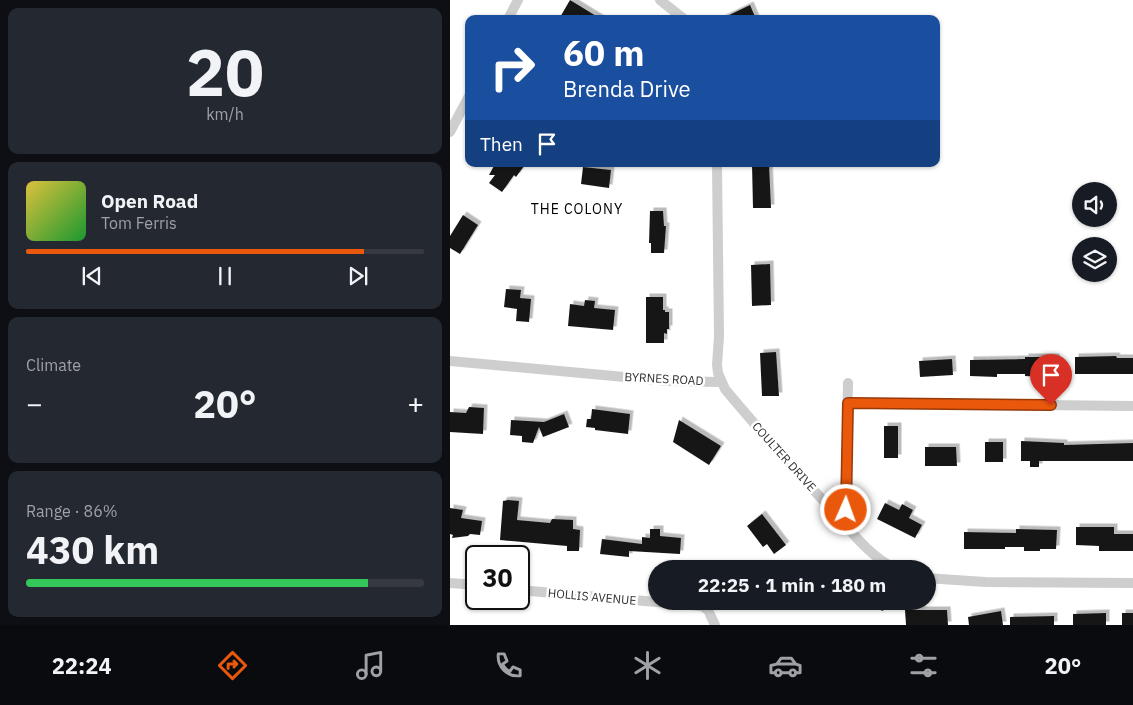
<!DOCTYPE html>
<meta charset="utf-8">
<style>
body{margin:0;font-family:"IBM Plex Sans",sans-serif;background:#242831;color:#f1f3f6;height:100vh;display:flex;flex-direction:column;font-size:19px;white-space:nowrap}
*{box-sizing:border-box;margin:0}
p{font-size:16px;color:#9ea1a6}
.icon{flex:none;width:28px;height:28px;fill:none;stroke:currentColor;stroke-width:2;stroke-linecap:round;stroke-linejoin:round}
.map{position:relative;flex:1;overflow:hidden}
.panel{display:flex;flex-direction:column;gap:8px;padding:8px;background:#0d0f14;width:450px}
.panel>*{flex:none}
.banner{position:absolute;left:15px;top:15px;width:475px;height:152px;border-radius:10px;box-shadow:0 1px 4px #0004;background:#1a4fa0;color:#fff;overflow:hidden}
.controls{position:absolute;left:622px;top:182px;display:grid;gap:10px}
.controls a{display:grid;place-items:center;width:45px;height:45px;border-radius:50%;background:#171b24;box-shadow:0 1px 4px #0004;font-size:25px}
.speed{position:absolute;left:15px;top:545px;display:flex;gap:10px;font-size:25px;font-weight:700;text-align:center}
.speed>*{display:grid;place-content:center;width:65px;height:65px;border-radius:50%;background:#171b24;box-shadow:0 1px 4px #0004;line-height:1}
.speed .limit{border:2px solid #111;border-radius:8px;background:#fff;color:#111}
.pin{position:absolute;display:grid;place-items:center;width:42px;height:42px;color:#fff;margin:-51px -21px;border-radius:50% 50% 50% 0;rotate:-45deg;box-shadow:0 0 5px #0007}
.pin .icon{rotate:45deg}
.me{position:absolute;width:55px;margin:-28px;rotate:2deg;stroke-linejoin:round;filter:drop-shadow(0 0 4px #0008)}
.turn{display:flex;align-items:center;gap:18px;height:105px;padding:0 15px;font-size:22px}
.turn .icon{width:65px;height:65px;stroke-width:2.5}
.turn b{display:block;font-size:35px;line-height:42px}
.then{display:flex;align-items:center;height:48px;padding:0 15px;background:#0003;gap:10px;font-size:19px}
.big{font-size:38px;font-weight:800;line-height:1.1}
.panel .widget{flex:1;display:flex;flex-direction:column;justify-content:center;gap:8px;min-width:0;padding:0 18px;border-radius:10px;background:#242831}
.panel .dial{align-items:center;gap:0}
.dial b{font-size:65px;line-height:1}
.song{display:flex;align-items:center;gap:15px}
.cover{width:60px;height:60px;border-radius:8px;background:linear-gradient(135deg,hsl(50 70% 55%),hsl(130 70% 35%))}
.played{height:5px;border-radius:2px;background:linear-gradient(90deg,#ea580c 85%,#363941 85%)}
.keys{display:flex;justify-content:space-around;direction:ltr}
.heat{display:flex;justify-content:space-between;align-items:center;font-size:28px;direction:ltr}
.charge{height:8px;border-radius:4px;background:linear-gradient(90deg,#34c759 86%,#363941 0)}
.trip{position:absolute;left:198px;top:560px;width:288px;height:50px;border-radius:25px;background:#171b24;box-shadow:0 1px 4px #0004;font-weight:800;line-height:50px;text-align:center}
.tab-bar{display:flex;height:80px;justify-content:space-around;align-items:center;background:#090b0e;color:#9ea1a6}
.tab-bar .icon{width:35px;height:35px}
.tab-bar .selected{color:#ea580c}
.tab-bar b{font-size:22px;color:#f1f3f6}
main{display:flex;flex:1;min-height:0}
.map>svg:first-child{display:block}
.building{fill:#181818;filter:url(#shadow)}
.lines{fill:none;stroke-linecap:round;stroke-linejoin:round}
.minor{stroke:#cecece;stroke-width:10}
.route-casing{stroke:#983908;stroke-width:12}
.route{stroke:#ea580c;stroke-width:9}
.labels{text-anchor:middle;stroke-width:5;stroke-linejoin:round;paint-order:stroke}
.street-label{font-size:12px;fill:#313131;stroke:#fff}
.neighbourhood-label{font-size:14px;letter-spacing:1px;fill:#000;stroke:#fff}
</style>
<main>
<section class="panel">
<div class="widget dial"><b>20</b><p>km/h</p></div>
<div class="widget">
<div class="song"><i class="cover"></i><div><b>Open Road</b><p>Tom Ferris</p></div></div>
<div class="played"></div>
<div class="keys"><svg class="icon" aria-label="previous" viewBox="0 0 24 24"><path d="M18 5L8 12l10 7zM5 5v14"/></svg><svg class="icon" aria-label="pause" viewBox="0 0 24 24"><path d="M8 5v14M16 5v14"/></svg><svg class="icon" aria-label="next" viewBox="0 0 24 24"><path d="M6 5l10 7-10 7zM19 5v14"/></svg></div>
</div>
<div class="widget"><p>Climate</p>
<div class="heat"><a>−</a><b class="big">20°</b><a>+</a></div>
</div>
<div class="widget"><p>Range · 86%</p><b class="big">430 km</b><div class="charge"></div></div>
</section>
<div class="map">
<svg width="683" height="625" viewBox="0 0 683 625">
<defs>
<filter id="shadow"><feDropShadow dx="3.5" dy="-3.5" stdDeviation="0" flood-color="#0004"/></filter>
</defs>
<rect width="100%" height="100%" fill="#fff"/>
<g class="building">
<path d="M120,0l31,19h-42z"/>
<path d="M300,5l6,14h-35z"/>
<path d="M45,164h25l-1,1 5,1 -8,11 -2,-2 -12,17 -13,-9 6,-8h-6z"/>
<path d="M302,164h17l2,44h-18z"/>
<path d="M133,167l28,3 -2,18 -28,-4z"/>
<path d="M200,211h13l1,15h2l-2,27h-13v-10h-2z"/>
<path d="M13,215l15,10 -18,29 -10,-6v-12z"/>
<path d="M320,264l1,41 -19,1 -1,-41z"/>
<path d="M56,289l15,1 -1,8 11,1 -2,23 -13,-1 1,-12 -13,-2z"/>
<path d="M196,297h17v13h2v2h4v17h-2v5l-3,-1v10h-18z"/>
<path d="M135,300l10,1 -1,7 21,2 -2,20 -45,-4 2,-22 14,2z"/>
<path d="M326,352l3,44h-17l-2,-43z"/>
<path d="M666,356l1,2h16v16h-58v-17z"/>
<path d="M575,357h31v16h-11v4l-20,-1v-2h-28v3l-27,-1v-16l55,-1z"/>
<path d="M502,359l1,16 -33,2 -1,-16z"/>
<path d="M19,407l15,1 -1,26 -33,-2v-20l16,1z"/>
<path d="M142,409l38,5 -2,20 -33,-4v-2l-9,-1 1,-8h4z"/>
<path d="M114,414l5,13 -26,10 -4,-10 -6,16 -11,-1v-6l-12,-1 1,-15 33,2z"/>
<path d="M229,420l42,26 -12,19 -36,-23z"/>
<rect x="434" y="426" width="14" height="32"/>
<path d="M571,441l43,2v2l69,-2v18h-94v6h-9v-6h-9z"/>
<rect x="535" y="442" width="18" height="20"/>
<path d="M475,447h31l1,19h-32z"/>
<path d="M58,500l11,1 -2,19 33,3 2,-4 21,1v9l7,1 -1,21h-12v-5l-67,-6 3,-39z"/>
<path d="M435,503l14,7 3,-6 11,6 -4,8 13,7 -7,13 -38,-19z"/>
<path d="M0,508l13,2 -2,8 21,3 -2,14 -10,-1 -2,2 -16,2 1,-3 -3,-1z"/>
<path d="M312,514l24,31 -12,9 -7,-10 -4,3 -16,-21z"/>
<path d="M626,527h38v7h19v17h-34v-5l-23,-1z"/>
<path d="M200,529h10v7l21,2 -1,16 -51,-3v6l-29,-3 2,-15 40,5v-7l8,1z"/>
<path d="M566,529l41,1 -1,19h-16v2h-16v-4h-19v2h-41v-17l52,1z"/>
<path d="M408,601h28l-3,10z"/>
<path d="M455,610h42l1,15h-42z"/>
<path d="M551,611l2,14h-34l-1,-8z"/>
<path d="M656,613v12h-33v-11z"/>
<rect x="672" y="613" width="11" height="12"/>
<path d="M604,616v9h-44v-8z"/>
</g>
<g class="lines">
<g class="minor">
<path d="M210,0l24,19"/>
<path d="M58,19l10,-19"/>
<path d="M0,132l19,-36"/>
<path d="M267,164l2,172 -2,29 1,8 7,16c34,41 70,81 106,120 20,22 38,47 65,60"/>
<path d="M0,361l218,20 53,1"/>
<path d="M398,403l285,3"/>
<path d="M395,524l3,-141"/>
<path d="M476,578l59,4 148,1"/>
<path d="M0,583l26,2"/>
<path d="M69,590l183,16 6,4 7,15"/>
</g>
</g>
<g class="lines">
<g class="route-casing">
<path id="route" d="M396,510l2,-107 203,2"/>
</g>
<use href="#route" class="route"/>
</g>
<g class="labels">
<g class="street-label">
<text transform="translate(214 379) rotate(3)" y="4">BYRNES ROAD</text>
<text transform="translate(334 457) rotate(48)" y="4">COULTER DRIVE</text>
<text transform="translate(142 597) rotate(5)" y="4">HOLLIS AVENUE</text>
</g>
<g class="neighbourhood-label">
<text x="127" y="214">THE COLONY</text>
</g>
</g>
</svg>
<div class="controls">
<a><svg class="icon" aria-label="sound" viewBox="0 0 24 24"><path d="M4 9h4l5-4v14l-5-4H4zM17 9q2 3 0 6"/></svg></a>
<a><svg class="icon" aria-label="layers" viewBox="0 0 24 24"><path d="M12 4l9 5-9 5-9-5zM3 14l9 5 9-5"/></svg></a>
</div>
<div class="speed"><div class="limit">30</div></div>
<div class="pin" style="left:601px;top:405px;background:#d93025"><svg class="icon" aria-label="arrive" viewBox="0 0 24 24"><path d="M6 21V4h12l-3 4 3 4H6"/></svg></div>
<svg class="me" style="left:396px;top:510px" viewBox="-20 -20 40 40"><circle r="17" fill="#ea580c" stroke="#fff" stroke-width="3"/><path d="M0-11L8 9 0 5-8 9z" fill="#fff"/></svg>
<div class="trip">22:25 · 1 min · 180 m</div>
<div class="banner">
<div class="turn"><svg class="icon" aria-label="right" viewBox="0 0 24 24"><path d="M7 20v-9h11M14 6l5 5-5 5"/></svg><div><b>60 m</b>Brenda Drive</div></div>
<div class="then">Then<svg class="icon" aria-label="arrive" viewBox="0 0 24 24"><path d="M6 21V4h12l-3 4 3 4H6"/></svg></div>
</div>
</div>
</main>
<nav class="tab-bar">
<b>22:24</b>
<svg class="icon selected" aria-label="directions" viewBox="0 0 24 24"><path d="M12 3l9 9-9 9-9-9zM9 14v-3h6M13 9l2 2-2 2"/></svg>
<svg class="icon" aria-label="music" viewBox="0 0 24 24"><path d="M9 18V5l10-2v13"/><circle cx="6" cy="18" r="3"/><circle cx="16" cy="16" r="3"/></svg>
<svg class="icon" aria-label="phone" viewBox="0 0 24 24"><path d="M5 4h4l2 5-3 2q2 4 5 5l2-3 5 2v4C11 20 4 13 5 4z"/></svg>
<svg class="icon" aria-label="climate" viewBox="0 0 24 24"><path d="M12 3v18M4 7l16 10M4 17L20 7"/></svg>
<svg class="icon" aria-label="car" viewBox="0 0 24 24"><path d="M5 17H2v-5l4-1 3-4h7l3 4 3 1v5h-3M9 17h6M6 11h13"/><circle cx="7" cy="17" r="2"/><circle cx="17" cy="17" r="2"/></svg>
<svg class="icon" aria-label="filters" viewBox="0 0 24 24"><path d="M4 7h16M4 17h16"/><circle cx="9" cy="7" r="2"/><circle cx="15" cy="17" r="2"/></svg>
<b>20°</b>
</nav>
